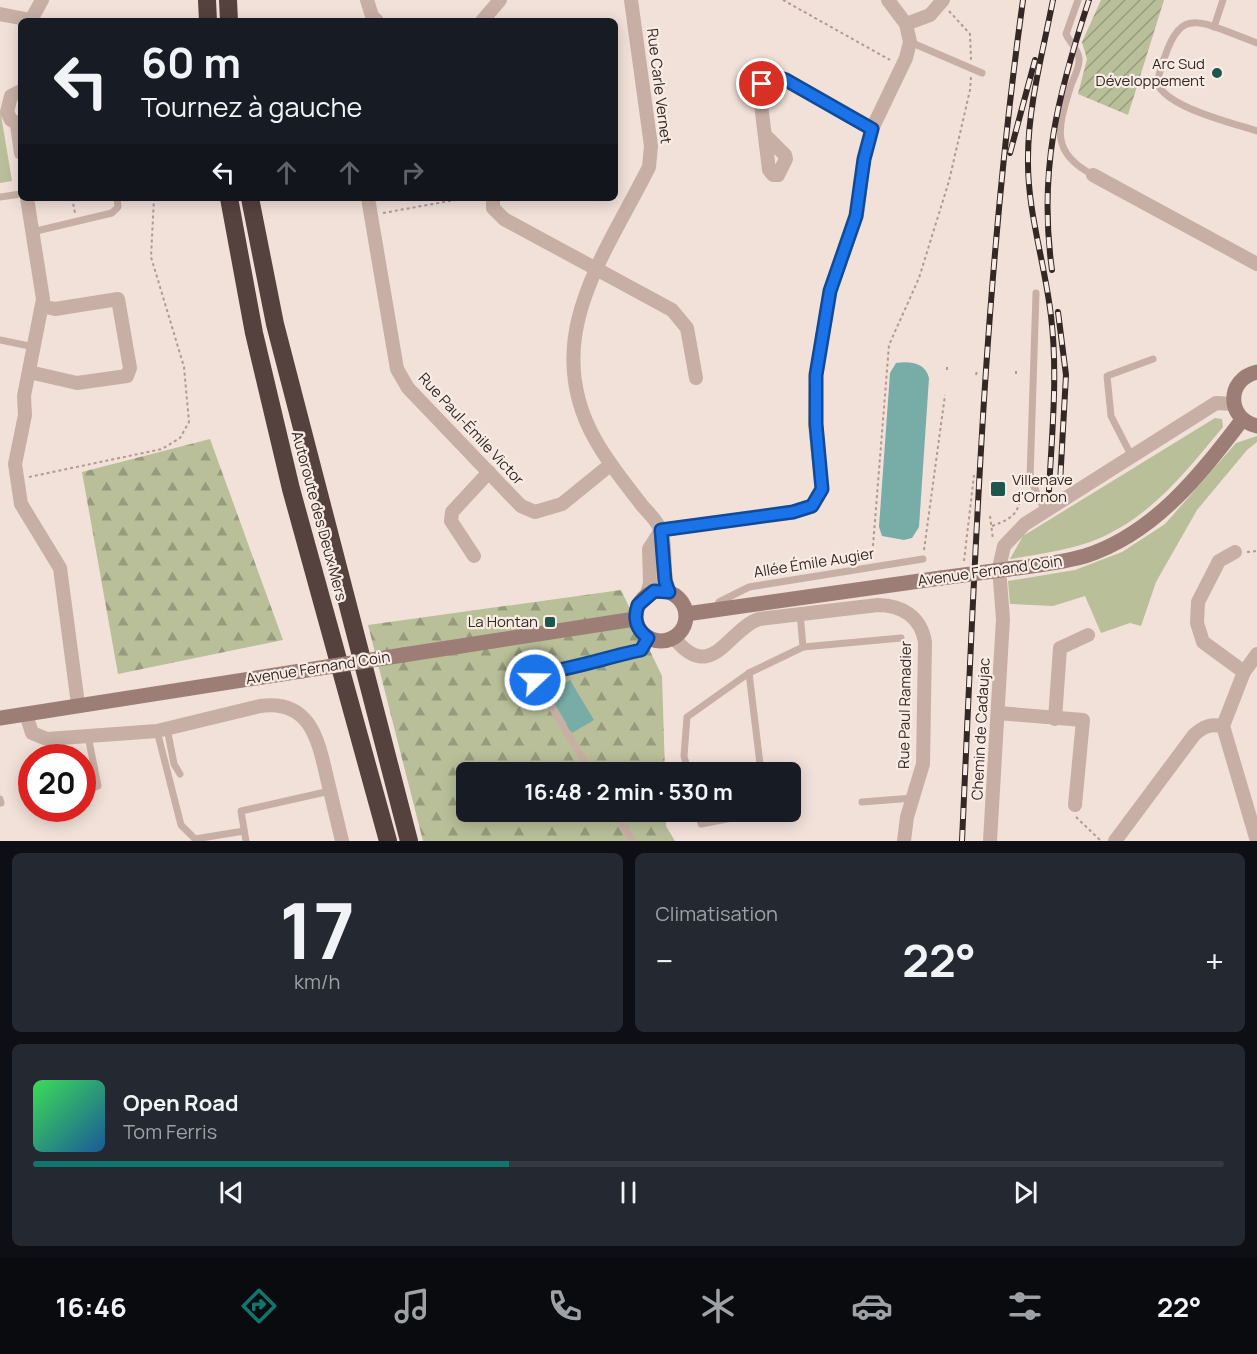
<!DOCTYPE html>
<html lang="fr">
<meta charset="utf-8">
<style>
body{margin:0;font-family:Manrope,sans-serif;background:#242831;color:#f1f3f6;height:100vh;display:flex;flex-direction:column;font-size:22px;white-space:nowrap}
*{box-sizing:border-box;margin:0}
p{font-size:20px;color:#9ea1a6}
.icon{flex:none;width:33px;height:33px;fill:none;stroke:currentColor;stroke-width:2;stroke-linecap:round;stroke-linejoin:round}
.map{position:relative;height:841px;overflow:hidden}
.details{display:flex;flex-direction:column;gap:12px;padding:12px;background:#0d0f14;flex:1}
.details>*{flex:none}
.hud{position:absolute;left:18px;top:18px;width:600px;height:183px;border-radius:9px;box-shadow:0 3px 15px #0003;background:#171b24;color:#f1f3f6;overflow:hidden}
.speed{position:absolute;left:18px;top:744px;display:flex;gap:12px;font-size:30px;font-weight:700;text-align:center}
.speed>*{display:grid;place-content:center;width:78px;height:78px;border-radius:50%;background:#171b24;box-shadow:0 3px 15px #0003;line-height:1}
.speed .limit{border:9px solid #d22;background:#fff;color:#111}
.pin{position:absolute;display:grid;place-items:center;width:51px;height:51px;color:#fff;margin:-26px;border:3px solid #fff;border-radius:50%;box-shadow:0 2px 6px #0007}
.me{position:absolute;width:66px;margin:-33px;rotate:69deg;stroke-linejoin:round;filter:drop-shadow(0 0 4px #0008)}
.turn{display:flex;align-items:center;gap:21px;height:126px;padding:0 24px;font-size:27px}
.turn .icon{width:78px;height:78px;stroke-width:2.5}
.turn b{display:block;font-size:42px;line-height:51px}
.lanes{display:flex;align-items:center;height:57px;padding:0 24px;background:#0003;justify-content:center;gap:30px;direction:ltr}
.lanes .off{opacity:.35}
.big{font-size:45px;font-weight:700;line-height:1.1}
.details .tile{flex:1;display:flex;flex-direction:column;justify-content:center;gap:9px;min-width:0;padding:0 21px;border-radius:9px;background:#242831}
.details .dial{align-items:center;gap:0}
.dial b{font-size:78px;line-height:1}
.song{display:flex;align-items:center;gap:18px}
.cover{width:72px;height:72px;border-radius:9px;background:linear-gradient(135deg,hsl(130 70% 55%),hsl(210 70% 35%))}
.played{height:6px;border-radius:3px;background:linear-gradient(90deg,#0f766e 40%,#363941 40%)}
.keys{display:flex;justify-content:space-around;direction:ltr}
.heat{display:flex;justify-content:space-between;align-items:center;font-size:33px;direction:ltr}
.details .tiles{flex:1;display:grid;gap:12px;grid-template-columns:1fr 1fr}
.tile:last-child{grid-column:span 2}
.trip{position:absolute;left:456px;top:762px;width:345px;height:60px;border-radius:9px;background:#171b24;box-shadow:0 3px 15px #0003;font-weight:700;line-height:60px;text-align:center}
.tab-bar{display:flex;height:96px;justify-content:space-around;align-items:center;background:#090b0e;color:#9ea1a6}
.tab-bar .icon{width:42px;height:42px}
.tab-bar .current{color:#0f766e}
.tab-bar b{font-size:27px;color:#f1f3f6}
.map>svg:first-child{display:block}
.grass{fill:#b9bf99}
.forest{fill:url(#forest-firs)}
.garden{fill:url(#garden-furrows)}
.water{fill:#78ada7}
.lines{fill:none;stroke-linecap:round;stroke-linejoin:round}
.path{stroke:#b4998f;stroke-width:2;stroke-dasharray:3 3;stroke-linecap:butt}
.lane{stroke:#c8afa5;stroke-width:7}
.street{stroke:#c8afa5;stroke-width:14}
.secondary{stroke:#9c7e77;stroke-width:15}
.highway{stroke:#55413d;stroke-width:18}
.rail-casing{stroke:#342826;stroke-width:6}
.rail{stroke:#f9ece5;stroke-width:4;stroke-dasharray:11;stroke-linecap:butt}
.secondary-bridge{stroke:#9c7e77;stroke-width:15}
.route-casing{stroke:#114b97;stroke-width:15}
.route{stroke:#1a73e8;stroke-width:10}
.poi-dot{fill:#1d554f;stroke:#f9ece5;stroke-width:2}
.labels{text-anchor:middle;stroke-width:4.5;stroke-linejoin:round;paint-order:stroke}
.poi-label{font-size:15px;fill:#342826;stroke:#f9ece5;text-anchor:end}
.street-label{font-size:15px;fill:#342826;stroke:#f9ece5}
</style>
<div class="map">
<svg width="1257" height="841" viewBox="0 0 1257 841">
<defs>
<pattern id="forest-firs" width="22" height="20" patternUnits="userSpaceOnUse" patternTransform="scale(1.5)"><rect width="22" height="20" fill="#b9bf99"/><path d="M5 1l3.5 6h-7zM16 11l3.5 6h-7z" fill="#979b7d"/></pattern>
<pattern id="garden-furrows" width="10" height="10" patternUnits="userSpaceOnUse" patternTransform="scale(1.5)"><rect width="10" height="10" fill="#b9bf99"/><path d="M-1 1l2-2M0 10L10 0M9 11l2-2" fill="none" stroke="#979b7d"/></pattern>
</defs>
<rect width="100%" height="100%" fill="#f1e1d9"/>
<g class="grass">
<path d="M0,109l12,72 -12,2z"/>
<path d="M1215,418l7,1 1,8c-36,43 -69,87 -123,111 -28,12 -60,16 -90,21l13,-23z"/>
<path d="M1257,436v6l-10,8 -50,60 -41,72 -15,44 -11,-3 -29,10 -16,-37 -32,10 -43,-2 -2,-23 67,-11 47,-18 43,-28 71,-81z"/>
</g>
<g class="forest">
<path d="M210,439l73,201 -165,34 -36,-202z"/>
<path d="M621,590l41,86 3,96h-199v40h200v14l9,15h-252l-55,-216z"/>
</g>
<path class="garden" d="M1101,0h63l-36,115 -50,-21 9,-35 -5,-17z"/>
<g class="water">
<path d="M896,363c13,-2 29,-1 33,15l-10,149 -7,11 -8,2 -22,-4 -3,-9 11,-154z"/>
<path d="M570,680l24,40 -22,13 -24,-40z"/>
</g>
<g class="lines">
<g class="path">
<path d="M783,0l107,60"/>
<path d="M949,11l21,23 1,26"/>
<path d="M72,198l3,15"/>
<path d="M383,213l83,-15"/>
<path d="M947,370v-4"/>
<path d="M1016,374v-3"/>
<path d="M976,375l1,-4"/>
<path d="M29,477l133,-28 18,-11 9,-16 -5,-55 -33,-110 3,-59"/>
<path d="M990,516l3,23"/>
<path d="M992,526c25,-9 26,-14 31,-38"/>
<path d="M924,550l21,-155"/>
<path d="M1247,552l10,-1"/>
<path d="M872,558l17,-213 30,-67 30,-97 21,-91 1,-13"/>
<path d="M964,561l10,-86"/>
<path d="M1076,817l25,24"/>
</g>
<g class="lane">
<path d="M1078,0l-12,34c4,9 12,15 13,24 1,9 -5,19 -8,27 -13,42 -22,67 22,90"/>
<path d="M1214,27l9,-27"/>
<path d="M910,42l72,31"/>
<path d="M1257,43c-67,-25 -78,-41 -100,39 7,25 76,41 100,49"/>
<path d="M0,197l21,-3"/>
<path d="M32,232l80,-19 6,-6 -1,-9"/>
<path d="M1036,293l-6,185 15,33"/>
<path d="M0,340l34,7"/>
<path d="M1132,457l-21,-41 -4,-40 46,-17"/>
<path d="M716,608l3,-6 30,-15 174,-28"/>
<path d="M800,613l3,34"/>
<path d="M749,673l12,99"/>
<path d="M167,728l7,36 6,10"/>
<path d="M157,731l24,94 14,14 49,-8"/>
<path d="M591,772l-56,-92 1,-5 105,-25 7,-12"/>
<path d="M688,772l-4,-16 3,-39 62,-44 54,-26 98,-9"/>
<path d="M82,792l16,-6 -10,-50"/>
<path d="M0,799l1,4"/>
<path d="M862,802l51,-4"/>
<path d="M615,812l18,29"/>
<path d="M698,812l3,12 62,-12"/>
<path d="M246,841l-5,-30 89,-20"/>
</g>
<g class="street">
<path d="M367,0l5,16 5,5"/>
<path d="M631,0l20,146 -2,21c-45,90 -111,173 -53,274 13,23 29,42 45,63 6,8 16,16 19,25 8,17 1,43 9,63"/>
<path d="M0,14l31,6"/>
<path d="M33,21l-2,-1 11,-20"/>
<path d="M482,21l18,-21"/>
<path d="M906,24l24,-9 13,-15"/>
<path d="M21,91l-10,5 -4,16 4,8 10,5"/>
<path d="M17,125l4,28"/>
<path d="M765,135l20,20 1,4 -8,16h-5l-4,-5 -9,-74 2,-12 14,-7 10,3 86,49"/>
<path d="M1093,175l164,89"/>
<path d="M27,198l16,101 -19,97 1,19 -10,49 6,40 39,64 18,136"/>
<path d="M368,198l29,171 11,19 113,118 14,6 27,-8 48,-39"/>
<path d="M493,198v10l11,11 168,91 15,18 9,50"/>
<path d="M29,372l48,11 50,-7 3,-8 -12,-69 -63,10 -13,-3"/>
<path d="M661,530l132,-18 19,-6 10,-16 -7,-66 1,-49 14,-84 27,-76 7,-56 8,-30 34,-71 4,-16 -4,-18 -18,-24"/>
<path d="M1235,552l-16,9 -21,41 -1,21 6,19 41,30"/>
<path d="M474,556l-23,-35 1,-9 37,-40"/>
<path d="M647,594l3,-11 -1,-34 12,-19"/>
<path d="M674,638c38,47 54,-9 85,-19l119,-14c24,0 43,12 47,37l-2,122 -16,53 -3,24"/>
<path d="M998,713l85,7 -8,85"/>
<path d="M26,714l6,19 15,6 110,-8 103,-25c50,-7 58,33 67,72 5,21 10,42 15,63"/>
<path d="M1055,719l5,-71 28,-13"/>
<path d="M1223,726l21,-54 13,-18"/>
<path d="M990,841l13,-222 -4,-51 5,-22 21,-22 191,-121 17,1"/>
<path d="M1115,841l79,-106c10,-9 16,-11 29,-9l34,115"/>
</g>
<g class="secondary">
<path d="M1257,372c-31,7 -31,47 0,54"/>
<path d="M1009,569c26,-3 51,-6 76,-13 69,-22 115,-81 157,-136"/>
<circle cx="661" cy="616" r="25"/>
<path d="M686,614l255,-36"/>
<path d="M403,655l232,-36"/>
<path d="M0,718l301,-47"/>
</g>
<g class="highway">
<path d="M207,0l1,21"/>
<path d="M228,0l1,21"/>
<path d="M229,198l25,135 37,156 97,352"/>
<path d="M250,198l25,126 134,517"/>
</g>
<g class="rail-casing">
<g id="rail">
<path d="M1010,153l25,-93"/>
<path d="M1052,270c-14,-100 6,-176 37,-270"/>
<path d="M1058,312l8,63 -6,108"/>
<path d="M1049,490c3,-58 9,-116 2,-174 -6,-53 -24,-105 -23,-158 0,-52 15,-107 25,-158"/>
<path d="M962,841c13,-281 22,-562 61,-841"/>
</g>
</g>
<use href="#rail" class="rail"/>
<g class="secondary-bridge">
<path d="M941,578l68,-9"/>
<path d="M301,671l102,-16"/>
</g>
</g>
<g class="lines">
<g class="route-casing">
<path id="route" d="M535,680l5,-7c34,-4 67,-16 101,-23l7,-12c-12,-9 -15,-19 -10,-33l16,-14 15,1 -4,-11 -4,-51 132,-18 19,-6 10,-17 -6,-65v-49l14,-84 26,-75 8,-57 8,-30 -86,-49 -10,-3 -14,7"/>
</g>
<use href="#route" class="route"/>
</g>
<g class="poi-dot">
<circle cx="1217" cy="73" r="6"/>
<rect x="990" y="481" width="16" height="16" rx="3"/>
<rect x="544" y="616" width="12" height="12" rx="3"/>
</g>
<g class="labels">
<g class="poi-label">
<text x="1205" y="69">Arc Sud<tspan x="1205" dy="17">Développement</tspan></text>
<text x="1012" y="485" text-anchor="start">Villenave<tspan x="1012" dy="17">d'Ornon</tspan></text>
<text x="538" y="627">La Hontan</text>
</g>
<g class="street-label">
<text transform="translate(659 86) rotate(83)" y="5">Rue Carle Vernet</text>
<text transform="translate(471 429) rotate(47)" y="5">Rue Paul-Émile Victor</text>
<text transform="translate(319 516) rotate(75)" y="5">Autoroute des Deux Mers</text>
<text transform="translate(814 563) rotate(-9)" y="5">Allée Émile Augier</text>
<text transform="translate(990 571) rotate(-8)" y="5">Avenue Fernand Coin</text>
<text transform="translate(318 668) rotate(-9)" y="5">Avenue Fernand Coin</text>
<text transform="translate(905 705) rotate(-89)" y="5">Rue Paul Ramadier</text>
<text transform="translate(981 729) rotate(-87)" y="5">Chemin de Cadaujac</text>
</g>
</g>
</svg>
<div class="speed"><div class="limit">20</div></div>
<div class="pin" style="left:762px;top:84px;background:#d93025"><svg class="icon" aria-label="arrive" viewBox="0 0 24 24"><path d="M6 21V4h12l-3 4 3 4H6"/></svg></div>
<svg class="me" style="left:535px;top:680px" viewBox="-20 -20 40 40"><circle r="17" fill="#1a73e8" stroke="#fff" stroke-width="3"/><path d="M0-11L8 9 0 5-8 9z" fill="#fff"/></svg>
<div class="trip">16:48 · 2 min · 530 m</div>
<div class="hud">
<div class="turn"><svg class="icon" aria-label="left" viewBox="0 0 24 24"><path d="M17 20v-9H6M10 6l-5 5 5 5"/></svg><div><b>60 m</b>Tournez à gauche</div></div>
<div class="lanes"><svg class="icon" aria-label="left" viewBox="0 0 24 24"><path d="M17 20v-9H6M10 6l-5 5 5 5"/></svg><svg class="icon off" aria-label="ahead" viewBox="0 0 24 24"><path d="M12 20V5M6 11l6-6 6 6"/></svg><svg class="icon off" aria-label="ahead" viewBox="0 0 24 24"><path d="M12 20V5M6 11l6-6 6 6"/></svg><svg class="icon off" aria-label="right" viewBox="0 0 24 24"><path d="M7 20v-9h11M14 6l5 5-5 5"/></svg></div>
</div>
</div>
<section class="details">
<div class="tiles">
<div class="tile dial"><b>17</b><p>km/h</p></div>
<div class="tile"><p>Climatisation</p>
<div class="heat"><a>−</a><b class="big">22°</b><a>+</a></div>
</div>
<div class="tile">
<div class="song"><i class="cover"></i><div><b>Open Road</b><p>Tom Ferris</p></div></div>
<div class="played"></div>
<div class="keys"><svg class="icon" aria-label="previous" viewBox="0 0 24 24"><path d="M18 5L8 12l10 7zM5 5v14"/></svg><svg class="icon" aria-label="pause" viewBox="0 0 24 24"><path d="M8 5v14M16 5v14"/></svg><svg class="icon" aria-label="next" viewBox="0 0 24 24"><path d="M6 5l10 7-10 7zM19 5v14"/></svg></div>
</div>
</div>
</section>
<nav class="tab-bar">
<b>16:46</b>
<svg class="icon current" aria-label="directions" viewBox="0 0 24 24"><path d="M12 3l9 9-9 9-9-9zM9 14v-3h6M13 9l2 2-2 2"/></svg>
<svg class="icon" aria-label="music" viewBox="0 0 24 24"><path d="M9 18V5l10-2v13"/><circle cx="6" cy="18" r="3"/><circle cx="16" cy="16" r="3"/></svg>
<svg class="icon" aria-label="phone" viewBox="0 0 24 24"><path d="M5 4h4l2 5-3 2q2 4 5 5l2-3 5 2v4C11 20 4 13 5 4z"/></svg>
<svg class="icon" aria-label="climate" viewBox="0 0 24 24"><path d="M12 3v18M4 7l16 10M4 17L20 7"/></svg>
<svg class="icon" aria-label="car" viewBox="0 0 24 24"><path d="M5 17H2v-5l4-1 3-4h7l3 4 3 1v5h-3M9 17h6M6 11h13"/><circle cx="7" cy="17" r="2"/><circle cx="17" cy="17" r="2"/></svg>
<svg class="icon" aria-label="filters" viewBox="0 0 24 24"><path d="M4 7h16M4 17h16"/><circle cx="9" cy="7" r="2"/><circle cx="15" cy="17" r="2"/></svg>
<b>22°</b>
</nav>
